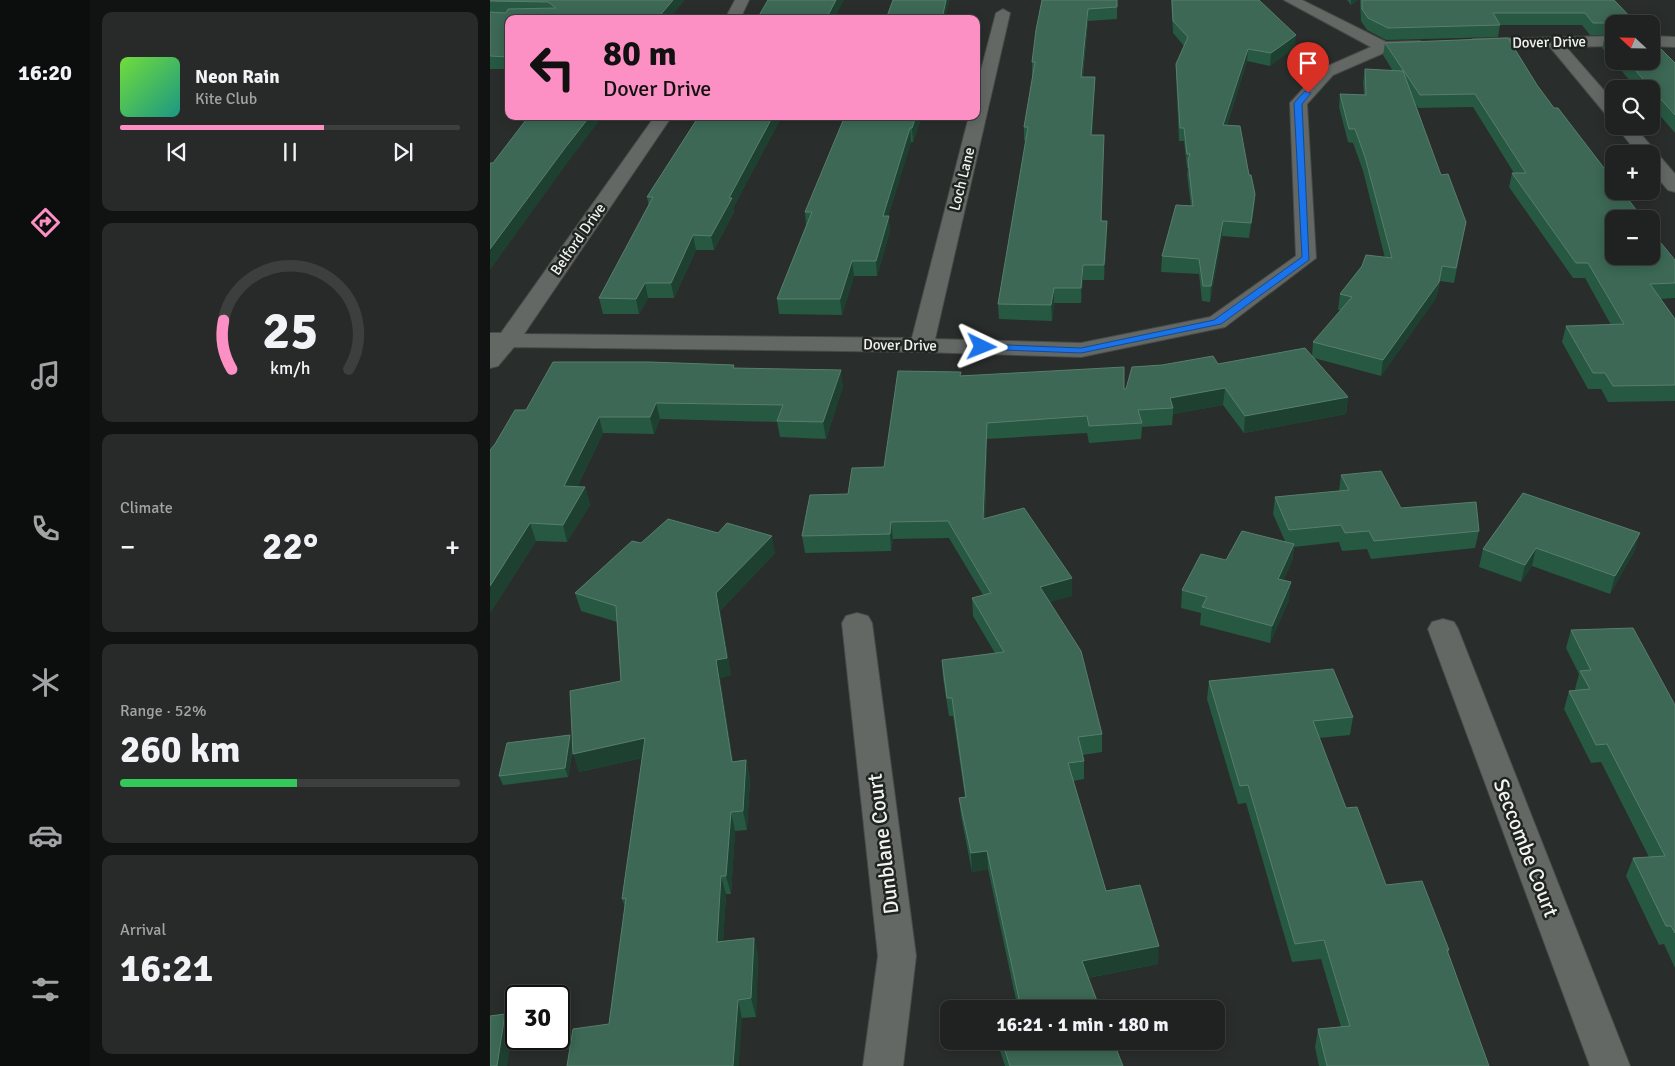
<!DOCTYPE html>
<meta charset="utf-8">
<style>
body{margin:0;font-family:Signika,sans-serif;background:#272a29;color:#f1f3f6;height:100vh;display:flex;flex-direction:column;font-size:19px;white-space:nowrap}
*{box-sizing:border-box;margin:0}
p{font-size:16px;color:#a1a4a5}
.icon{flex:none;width:28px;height:28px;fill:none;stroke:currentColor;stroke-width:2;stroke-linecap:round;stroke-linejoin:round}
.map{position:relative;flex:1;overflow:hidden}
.drawer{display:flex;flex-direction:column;gap:12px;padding:12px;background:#111312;width:400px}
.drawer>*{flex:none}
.top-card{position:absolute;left:15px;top:15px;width:475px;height:105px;border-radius:10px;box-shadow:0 2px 12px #0003,0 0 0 1px #3c3f3e;background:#fc8fc3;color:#111;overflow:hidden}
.needle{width:32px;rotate:292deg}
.fabs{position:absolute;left:1115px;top:15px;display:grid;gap:10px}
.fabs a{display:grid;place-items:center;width:55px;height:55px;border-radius:10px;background:#1f2220;box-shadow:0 2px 12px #0003,0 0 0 1px #3c3f3e;font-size:25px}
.speed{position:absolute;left:15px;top:985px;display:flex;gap:10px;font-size:25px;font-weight:700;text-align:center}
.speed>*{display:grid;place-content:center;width:65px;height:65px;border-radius:50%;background:#1f2220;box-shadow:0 2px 12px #0003,0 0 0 1px #3c3f3e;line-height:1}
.speed .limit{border:2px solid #111;border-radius:8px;background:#fff;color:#111}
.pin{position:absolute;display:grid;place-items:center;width:42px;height:42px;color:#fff;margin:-51px -21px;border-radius:50% 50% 50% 0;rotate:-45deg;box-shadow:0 0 5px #0007}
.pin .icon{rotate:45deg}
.me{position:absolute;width:55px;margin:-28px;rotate:92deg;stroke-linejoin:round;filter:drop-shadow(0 0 4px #0008)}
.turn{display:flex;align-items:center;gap:18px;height:105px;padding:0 15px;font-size:22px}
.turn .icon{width:65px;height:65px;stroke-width:2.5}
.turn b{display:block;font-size:35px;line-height:42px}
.big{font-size:38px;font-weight:700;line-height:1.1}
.drawer .tile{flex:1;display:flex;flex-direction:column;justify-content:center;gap:8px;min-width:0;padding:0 18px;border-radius:10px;background:#272a29}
.drawer .dial{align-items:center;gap:0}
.dial svg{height:130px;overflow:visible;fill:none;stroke:#3c3f3e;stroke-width:7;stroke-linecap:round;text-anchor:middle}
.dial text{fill:#f1f3f6;stroke:none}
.song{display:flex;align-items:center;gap:15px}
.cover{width:60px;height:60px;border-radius:8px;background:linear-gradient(135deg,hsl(100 70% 55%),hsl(170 70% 35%))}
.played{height:5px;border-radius:2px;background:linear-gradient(90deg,#fc8fc3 60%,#3c3f3e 60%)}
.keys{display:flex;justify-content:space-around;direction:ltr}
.heat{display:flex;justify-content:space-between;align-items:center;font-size:28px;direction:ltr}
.charge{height:8px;border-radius:4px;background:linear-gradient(90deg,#34c759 52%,#3c3f3e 0)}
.trip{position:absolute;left:450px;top:1000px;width:285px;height:50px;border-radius:10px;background:#1f2220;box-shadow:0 2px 12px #0003,0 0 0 1px #3c3f3e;font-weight:700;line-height:50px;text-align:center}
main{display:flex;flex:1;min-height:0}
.tab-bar{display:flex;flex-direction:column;width:90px;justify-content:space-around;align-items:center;background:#0c0e0d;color:#a1a4a5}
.tab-bar .icon{width:35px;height:35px}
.tab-bar .active{color:#fc8fc3}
.tab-bar b{font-size:22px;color:#f1f3f6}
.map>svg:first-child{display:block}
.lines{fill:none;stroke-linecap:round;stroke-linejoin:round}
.minor-casing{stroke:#474b49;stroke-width:2}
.minor{fill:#636865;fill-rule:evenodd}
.wall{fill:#265842}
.shaded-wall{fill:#1e4031}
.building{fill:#3c6855;stroke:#587e6d}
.route{fill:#1a73e8;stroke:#114b97}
.labels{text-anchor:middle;stroke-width:5;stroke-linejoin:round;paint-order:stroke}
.far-street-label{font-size:15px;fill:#f0f3f1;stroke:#1f2421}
.near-street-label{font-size:21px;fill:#f0f3f1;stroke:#1f2421}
</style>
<main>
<nav class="tab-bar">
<b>16:20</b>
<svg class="icon active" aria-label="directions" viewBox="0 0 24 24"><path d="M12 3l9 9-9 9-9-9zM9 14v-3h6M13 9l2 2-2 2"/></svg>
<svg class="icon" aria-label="music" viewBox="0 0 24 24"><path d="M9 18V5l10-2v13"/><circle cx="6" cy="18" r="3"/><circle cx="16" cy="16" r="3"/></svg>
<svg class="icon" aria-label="phone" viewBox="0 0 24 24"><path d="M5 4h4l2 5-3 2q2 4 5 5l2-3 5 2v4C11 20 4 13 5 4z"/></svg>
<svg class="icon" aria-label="climate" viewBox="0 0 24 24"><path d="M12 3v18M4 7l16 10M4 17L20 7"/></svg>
<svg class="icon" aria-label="car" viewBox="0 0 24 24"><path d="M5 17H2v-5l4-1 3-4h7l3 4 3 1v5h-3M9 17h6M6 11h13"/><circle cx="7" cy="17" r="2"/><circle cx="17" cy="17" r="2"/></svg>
<svg class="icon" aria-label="filters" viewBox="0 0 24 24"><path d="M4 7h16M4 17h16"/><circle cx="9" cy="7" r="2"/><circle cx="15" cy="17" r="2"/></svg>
</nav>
<section class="drawer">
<div class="tile">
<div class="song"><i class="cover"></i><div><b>Neon Rain</b><p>Kite Club</p></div></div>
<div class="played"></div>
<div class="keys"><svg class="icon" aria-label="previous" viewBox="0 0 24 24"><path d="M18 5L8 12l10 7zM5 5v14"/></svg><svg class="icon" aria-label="pause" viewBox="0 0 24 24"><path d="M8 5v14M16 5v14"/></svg><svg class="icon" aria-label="next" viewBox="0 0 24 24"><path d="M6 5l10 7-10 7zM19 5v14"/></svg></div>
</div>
<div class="tile dial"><svg viewBox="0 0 100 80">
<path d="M14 69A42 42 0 1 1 86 69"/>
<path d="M14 69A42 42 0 0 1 9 39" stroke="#fc8fc3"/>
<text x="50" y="56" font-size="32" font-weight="700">25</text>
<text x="50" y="72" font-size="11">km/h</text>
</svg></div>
<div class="tile"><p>Climate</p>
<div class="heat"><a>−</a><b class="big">22°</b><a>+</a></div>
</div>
<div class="tile"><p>Range · 52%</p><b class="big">260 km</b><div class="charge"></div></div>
<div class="tile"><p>Arrival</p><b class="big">16:21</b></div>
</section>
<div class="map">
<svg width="1185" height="1066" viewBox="0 0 1185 1066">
<rect width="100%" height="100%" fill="#292d2b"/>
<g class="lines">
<g class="minor-casing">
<g id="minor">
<path d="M245,0h14l-9,19h-15z"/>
<path d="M794,0h18l84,42 34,-1 8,5 -8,5 -34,1 -53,23 -26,29 9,154 -91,69 -144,30 -159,-5 -408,-5 -16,19 -8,2v-35h11l154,-217h17l-148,218 388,4 57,-222h7v-27l20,-76 7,-4 7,4 -75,326 146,4 129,-26 86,-61 -6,-153 31,-34 50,-22z"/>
<path d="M1124,36v10l-48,1 48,55v16l-6,-1 -58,-70 -77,2 -8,-5 8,-5z"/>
<path d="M1161,36l24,1v10l-24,-1z"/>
<path d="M1126,126h18l41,48v18l-7,-2 -17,-20v-16h-13z"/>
<path d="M367,613l11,3 4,7 44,333 -13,110h-40l15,-110 -36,-333 4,-7z"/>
<path d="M953,619l11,3 4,7 172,437h-40l-162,-437 4,-7z"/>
</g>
</g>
<use href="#minor" class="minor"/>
</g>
<g class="wall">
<path d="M0,0h195l-176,19v50h-19z"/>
<path d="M552,0h75v19l-29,2 -5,56h12l-3,58 10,86 5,15 -3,44h-21l-2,23h-27l-2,18 -53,-2 -1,-15 28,-164h-2v-13l9,-53h-1v-12z"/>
<path d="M681,0h88l36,47 -25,19 -23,-5 -20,64 22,50 6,19 -1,14 -5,30 -27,-2 -12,66 -8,-1 -3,-27 -38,-2 1,-16 29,-50 -4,-32 1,-6h-1l-3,-27h-5l-3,-65v-12l8,-18 -11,-13z"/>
<path d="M857,0h11l-7,5z"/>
<path d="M870,0h254l23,24h-23v11h-24l-8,-10h-82l-2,12 -112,3 -19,-10 -6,-9z"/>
<path d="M1124,35v26h37l24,2v70l-24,-28v-16h-14l-35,-41 3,-12z"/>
<path d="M1018,38l106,181 61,41v38l-14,1 14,20v82l-67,1 -7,-13h-13l-26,-47 4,-16 45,-1 -26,-47h-12l-64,-91 3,-14h2l-41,-66 -55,1 -3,-5 26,72 25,47 -12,61 -14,-2 -4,17 -55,78 -67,-18 34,39 -2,17 -102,19 -21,-28 -50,9 -1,11 -30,2 -1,12 -52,4 -2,-10 -100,6 -2,80 87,77 -23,6 53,132v18l-19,3 1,6v18l-11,2 33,110 52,73 -70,14 12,31h-109v-2l25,-7 -28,-131 -16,3 -11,-56 -2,-18 6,-1 -12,-81h-4l-6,-38 -1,-18 53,-7 -22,-37 -1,-18 11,-3 -34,-57 -56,1 -2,12 -86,2 -3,-17 46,-42 36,-27 78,-92 164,14 92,-25 94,-8 1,-14 28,-32h-3l2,-16 45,-36 -22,-87 -10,-28 -5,-1 -9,-35 1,-13 24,1 -1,-13 2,-13 28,2 -10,-16 2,-12z"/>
<path d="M209,116h83l-49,92 1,4 -20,38h-18l-22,48h-26l-9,16h-36l-4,-16 50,-92 -2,-9z"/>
<path d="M432,116l-9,26h-2l-23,74 2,15 -13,45h-23l-12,39 -63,-1 -2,-15 29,-74 -1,-13z"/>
<path d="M244,365v3l109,18 -17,53 -46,-2 -3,-15 -117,-3 -6,15 -51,-1 -26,54h8l5,18 -23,37 -31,-1 -46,72v-163l36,-40z"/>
<path d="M851,475l60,33 78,23 -4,17 -104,11 -4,-10 -25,2 -3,-9 -45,5 -2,14 -9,20 6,19 -19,43 -70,-18 1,-12 -20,-5 1,-18 44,-30 59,-19 -12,-27 2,-17 64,-6z"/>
<path d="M1033,493l112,57 -25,44 -78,-28 -11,16 -42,-15 4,-18z"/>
<path d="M151,543l134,10 -55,58 11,64 -11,3 13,84 13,-2 4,19 -3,51 -12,1 -4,63h-5l-3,47 31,-3 4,18 -2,61 -14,1 -133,6 16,-117 -3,-8 20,-141 -63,14 -6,-24 -5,29 -65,8 -4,-9 73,-34 49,-61 -4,-59 -36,-11 -6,-18z"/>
<path d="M1081,630l104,75v263l-11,-24 -5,1 -33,-69 7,-18 16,-1 -48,-95 -10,1 -27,-54 5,-18h7l-1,-2 4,-15 -13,-26z"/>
<path d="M719,681l144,36 -3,18 -31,3 27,70 40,77 63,65 -1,3 41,113h-170l-4,-19 3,-18 23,-2 -20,-68 -29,3 -46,-159 -8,1 -31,-105z"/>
<path d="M507,1041h116l10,25h-118z"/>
</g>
<g class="shaded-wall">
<path d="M183,0h12l-16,19h-12z"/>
<path d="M346,0h8l-10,19h-8z"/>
<path d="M456,0h5l-2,2 -4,17h-3z"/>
<path d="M861,0h7l-7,5z"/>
<path d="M598,9v12l-7,69v-13z"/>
<path d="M806,35l-1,12 -25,19 1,-13z"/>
<path d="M758,49l-1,12 -25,78 1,-14z"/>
<path d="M605,77v13l-4,59v-14z"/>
<path d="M100,116h13l-35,46 -78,108v-21l75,-101z"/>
<path d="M283,116h9l-49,92 1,4 -20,38 -3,-14 18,-38z"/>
<path d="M426,116h6l-9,26 -1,-14z"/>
<path d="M420,128l1,14 -27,89 -1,-15z"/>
<path d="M765,194l-1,14 -5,30 2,-15z"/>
<path d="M399,216l1,15 -13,45 -1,-15z"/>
<path d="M617,221v15l-3,44v-15z"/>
<path d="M733,221l-1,15 -12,66 1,-16z"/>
<path d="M203,235l3,15 -22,48 -3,-15z"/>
<path d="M362,261l2,15 -12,39 -2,-16z"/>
<path d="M593,265v15l-2,23v-15z"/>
<path d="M952,266l-6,32 -55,78 2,-16z"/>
<path d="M155,283l3,15 -9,16 -3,-15z"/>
<path d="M564,288v15l-2,18 -1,-16z"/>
<path d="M351,370l2,16 -17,53 -3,-17z"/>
<path d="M735,388l-2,17 -50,9v-6l-3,-10z"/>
<path d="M858,397l-2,17 -102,19 1,-17z"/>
<path d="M166,403l4,16 -6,15 -4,-17z"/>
<path d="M109,417l4,16 -34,70 -5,-17z"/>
<path d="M497,423v16l-3,97 -1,-17z"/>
<path d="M95,487l5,18 -23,37 -4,-17z"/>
<path d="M401,522l2,17 -2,12 -1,-17z"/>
<path d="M40,523l6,18 -46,72v-27z"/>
<path d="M1150,533l-5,17 -25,44 5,-18z"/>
<path d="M282,536l3,17 -55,58 11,64 -11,3 16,102 -4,-18 -16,-102v-67z"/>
<path d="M804,544l-2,17 -16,36 2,-18z"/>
<path d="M1046,548l-4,18 -11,16 4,-17z"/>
<path d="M582,578v18l-32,9v-18z"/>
<path d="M801,582l-2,18 -19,43 2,-17z"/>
<path d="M80,735l3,9 -5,33 -3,-9z"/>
<path d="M155,738l5,18 -71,16 -6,-18z"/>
<path d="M256,760l4,19 -3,51 -4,-19z"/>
<path d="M241,812l4,19 -4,63 -5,-18z"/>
<path d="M497,851l1,18 -16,3 -1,-19z"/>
<path d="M231,876l5,18 -4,66 -5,-18z"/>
<path d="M264,938l4,18 -2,61 -5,-19z"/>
<path d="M669,946l-1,18 -76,15v-18z"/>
<path d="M248,1000l4,18 -3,48h-6z"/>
<path d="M15,1014l8,18 -6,34h-10z"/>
</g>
<g class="building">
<path d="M0,0h183l-16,19h-148v38l-19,-1v-44l16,1 2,-4 48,-1 -8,-6 -58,-1z"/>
<path d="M278,0h68l-10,19h-69z"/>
<path d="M403,0h53l-4,19h-56z"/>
<path d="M552,0h75v7l-29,2 -7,68h14l-4,58h13l-3,86h6l-3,44h-21l-2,23h-27l-3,17 -53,-1 30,-177h-4l11,-65h-3l4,-32z"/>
<path d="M682,0h87l37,35 -25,18 -23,-4 -25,76 17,1 9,49h2l4,19 -4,29 -28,-2 -12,65h-8l-4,-27 -37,-3 14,-51 17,1 -5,-46 2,-6h-3l-3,-26h-4l-4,-64 12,-27 -15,-16z"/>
<path d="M872,0h252l23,24h-19v-1h-25l-8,-10h-92l7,12 -112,3 -20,-10 -6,-9z"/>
<path d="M1124,35v11l-9,-10z"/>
<path d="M1018,38l29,47 17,23h4l56,73v10h8l21,28h-29v37h37v-25l24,29v23l-25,1 25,35v66l-62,1 -8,-13h-12l-27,-47 58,-2 -36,-61h-12l-64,-90h14l-51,-79 -55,1 -35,-52z"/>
<path d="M1161,39l24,24v52l-48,-54h24z"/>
<path d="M875,69l38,2 38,104 7,-1 18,48 -10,46 -14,-2 -3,16 -56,78 -70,-18 39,-45 -12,-3 22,-28 4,-11 26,3 -27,-101 -10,-28h-6l-9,-35 26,1z"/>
<path d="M39,116h61l-25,32 -75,101v-86h3z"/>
<path d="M209,116h74l-44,82h3l-21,38 -18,-1 -22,48h-26l-9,16 -37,-1 54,-101h-6z"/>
<path d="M355,116h71l-4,12h-2l-27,88h6l-13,45h-24l-12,38h-63l35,-87h-7z"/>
<path d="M815,348l43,49 -103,19 -20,-28 -55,10 3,10 -35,2 4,13 -53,3 -2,-10 -100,7 -4,96 41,-11 48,70 -32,9 41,64 21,83 -24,3 6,24 -16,2 38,128 34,-6 19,61 -77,15 18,48h-109v-2l28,-8 -32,-148 -16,2 -12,-55 7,-1 -14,-99h-5l-5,-38 62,-8 -32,-54 19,-5 -43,-72 -57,1 -1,12 -88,2 8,-41 38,-1 4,-26 32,-1 14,-96 63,1 -1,4 164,-9v22h2l6,-22 30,-2 51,-9 5,8z"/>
<path d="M63,362h97l84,3 -1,3 108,2 -18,52 -46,-1 6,-16 -127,-2 -6,14h-51l-35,69 21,1 -22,38 -33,-2 -40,63v-136l5,-6 20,-34h11z"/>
<path d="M891,471l20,37 75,-6 3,29 -105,10 -5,-10 -24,2 -4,-8 -52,5 -14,-33 74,-7 -8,-15z"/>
<path d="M1033,493l117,40 -25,43 -79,-28 -11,17 -42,-16z"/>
<path d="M178,519l50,14 9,-10 45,13 -56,57 11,65 -11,2 16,102 14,-2 -3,51 -12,1 -5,64h-5l-4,66 37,-4 -3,60 -13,2 -5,66h-166l6,-37 36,-5 17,-126 -4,1 23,-161 -72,16 -3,-63 51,-10 -5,-75 -41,-13 57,-52 9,2z"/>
<path d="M752,531l52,13 -16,35 13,3 -19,44 -70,-19 5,-10 -25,-7 19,-36 25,6z"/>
<path d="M1143,628l42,77v228l-4,-7h-5l-33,-68 32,-2 -58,-112 -11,1 -27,-54 21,-2 -10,-18 11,-1 -20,-40z"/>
<path d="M843,669l20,48 -40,4 33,87 11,-1 29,78 36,-4 27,69h-2l42,116h-162l-9,-37 32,-3 -26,-86 -29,4 -47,-159 -8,1 -31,-105z"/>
<path d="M80,735l-5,33 -66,8 8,-33z"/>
<path d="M15,1014l-8,52h-7v-50z"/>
<path d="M512,1041h111l10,25h-113z"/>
</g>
<path class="route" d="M815,91l6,2 -9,11 7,156 -88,64 -140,29 -103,-4 -1,-2 5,-3 99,4 133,-28 88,-63 -8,-154z"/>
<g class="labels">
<g class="far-street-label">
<text transform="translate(1059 42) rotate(-1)" y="5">Dover Drive</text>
<text transform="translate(472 179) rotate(-76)" y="5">Loch Lane</text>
<text transform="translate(88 239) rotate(-55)" y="5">Belford Drive</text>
<text transform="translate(410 345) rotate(1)" y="5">Dover Drive</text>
</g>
<g class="near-street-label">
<text transform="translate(393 844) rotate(-97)" y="7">Dunblane Court</text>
<text transform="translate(1036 848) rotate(69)" y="7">Seccombe Court</text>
</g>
</g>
</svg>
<div class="fabs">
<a><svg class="needle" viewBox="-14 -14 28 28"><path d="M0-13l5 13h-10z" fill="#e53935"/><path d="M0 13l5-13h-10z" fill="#a1a4a5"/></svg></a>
<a><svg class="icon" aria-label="search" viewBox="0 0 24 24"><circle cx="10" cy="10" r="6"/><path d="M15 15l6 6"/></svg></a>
<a>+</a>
<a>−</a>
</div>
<div class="speed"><div class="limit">30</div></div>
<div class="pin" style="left:818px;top:93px;background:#d93025"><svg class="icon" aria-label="arrive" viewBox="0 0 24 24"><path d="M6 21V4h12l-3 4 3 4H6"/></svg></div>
<svg class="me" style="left:492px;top:347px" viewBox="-20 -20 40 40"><path d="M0-17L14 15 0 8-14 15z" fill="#1a73e8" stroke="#fff" stroke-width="4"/></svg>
<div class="trip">16:21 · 1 min · 180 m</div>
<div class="top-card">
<div class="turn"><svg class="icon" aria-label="left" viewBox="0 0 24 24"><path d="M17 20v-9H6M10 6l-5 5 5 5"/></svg><div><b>80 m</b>Dover Drive</div></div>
</div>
</div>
</main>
